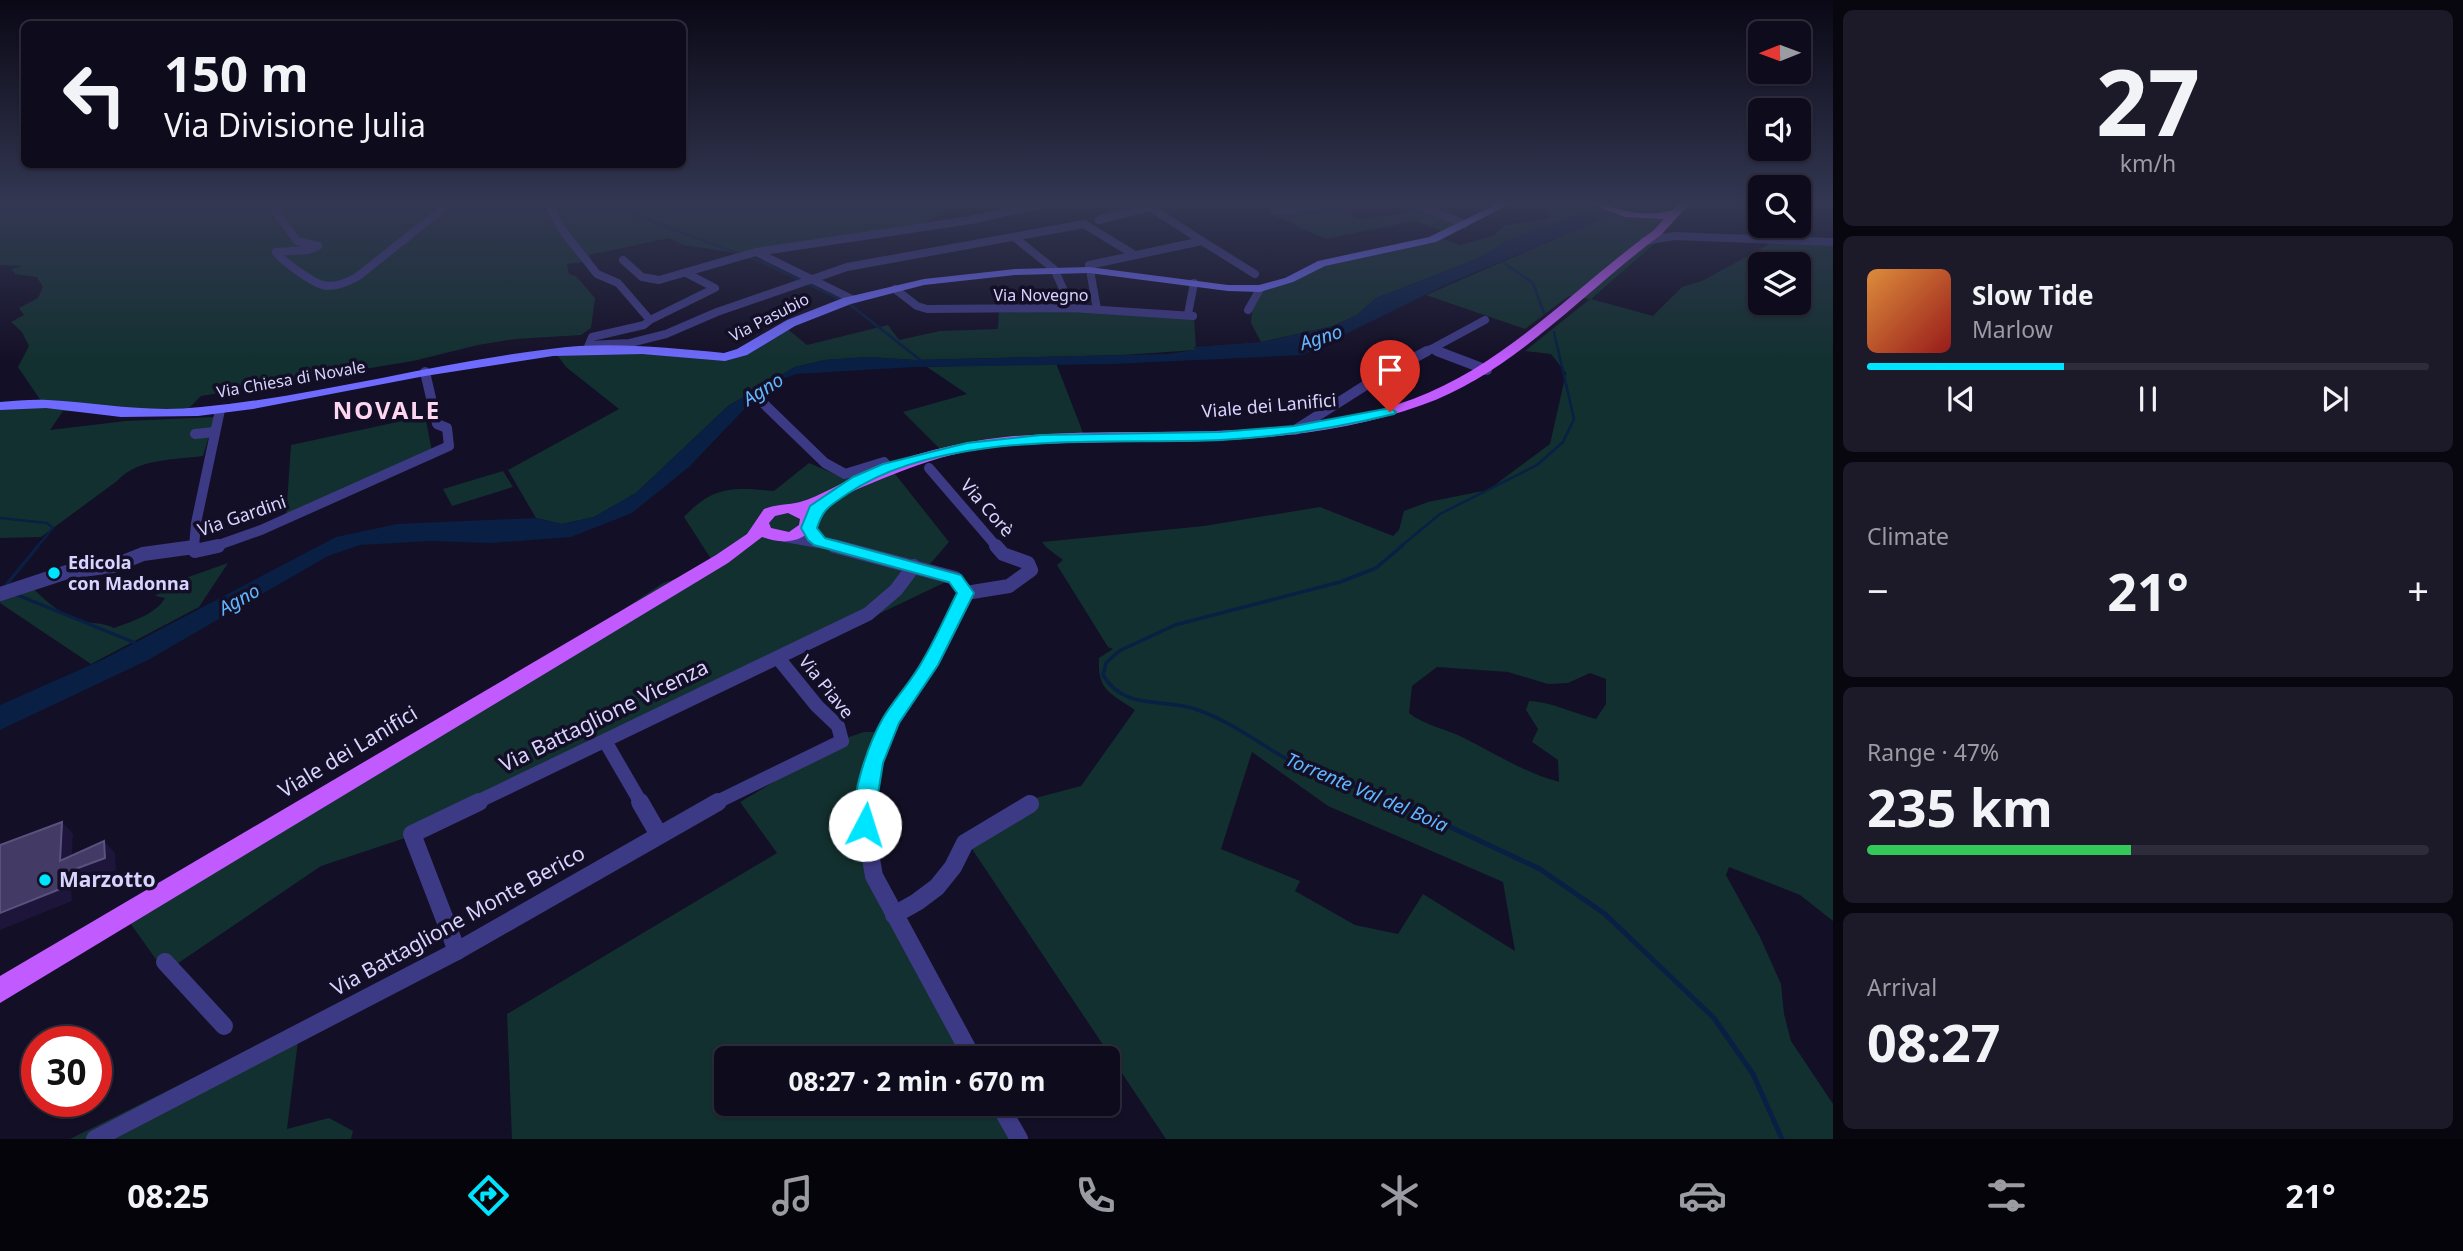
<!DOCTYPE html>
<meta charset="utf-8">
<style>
body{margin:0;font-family:"Noto Sans",sans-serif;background:#1c1929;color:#f1f3f6;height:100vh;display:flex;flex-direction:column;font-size:26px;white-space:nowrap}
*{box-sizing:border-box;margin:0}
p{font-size:23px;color:#9b9ba3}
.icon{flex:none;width:38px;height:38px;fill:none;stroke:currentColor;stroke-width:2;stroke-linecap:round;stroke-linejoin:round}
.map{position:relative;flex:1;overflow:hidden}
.drawer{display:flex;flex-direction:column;gap:10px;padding:10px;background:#08060f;width:630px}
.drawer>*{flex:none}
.banner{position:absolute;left:21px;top:21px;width:665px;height:147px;border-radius:10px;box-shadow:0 2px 5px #0004,0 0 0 2px #2e2b3b;background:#0e0b1c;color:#f1f3f6;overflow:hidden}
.needle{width:46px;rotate:269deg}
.tools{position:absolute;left:1748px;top:21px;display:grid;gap:14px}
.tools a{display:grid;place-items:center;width:63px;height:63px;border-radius:10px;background:#0e0b1c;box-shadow:0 2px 5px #0004,0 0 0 2px #2e2b3b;font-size:35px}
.speed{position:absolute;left:21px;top:1026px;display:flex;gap:14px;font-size:35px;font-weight:700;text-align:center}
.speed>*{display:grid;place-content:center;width:91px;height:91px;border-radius:50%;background:#0e0b1c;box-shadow:0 2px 5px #0004,0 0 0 2px #2e2b3b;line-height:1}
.speed .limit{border:10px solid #d22;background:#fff;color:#111}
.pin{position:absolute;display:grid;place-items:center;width:60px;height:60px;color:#fff;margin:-72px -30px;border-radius:50% 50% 50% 0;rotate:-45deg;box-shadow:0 0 7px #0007}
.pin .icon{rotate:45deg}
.me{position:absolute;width:77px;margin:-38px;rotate:5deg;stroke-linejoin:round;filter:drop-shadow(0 0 5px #0008)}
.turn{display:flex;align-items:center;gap:24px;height:147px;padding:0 28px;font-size:32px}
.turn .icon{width:91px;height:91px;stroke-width:2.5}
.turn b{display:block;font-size:49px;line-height:60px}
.big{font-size:52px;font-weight:700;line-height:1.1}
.drawer .widget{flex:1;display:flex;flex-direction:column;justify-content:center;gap:10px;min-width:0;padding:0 24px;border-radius:10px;background:#1c1929}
.drawer .dial{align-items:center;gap:0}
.dial b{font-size:91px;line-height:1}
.song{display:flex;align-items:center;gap:21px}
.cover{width:84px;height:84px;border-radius:10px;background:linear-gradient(135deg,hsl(30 70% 55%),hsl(0 70% 35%))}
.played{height:7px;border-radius:4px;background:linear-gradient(90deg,#00e5ff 35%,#2e2b3b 35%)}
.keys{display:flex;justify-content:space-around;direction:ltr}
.heat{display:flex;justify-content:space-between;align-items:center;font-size:38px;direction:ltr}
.charge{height:10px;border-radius:5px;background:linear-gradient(90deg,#34c759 47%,#2e2b3b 0)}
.trip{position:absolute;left:714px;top:1046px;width:406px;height:70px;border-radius:10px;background:#0e0b1c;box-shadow:0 2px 5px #0004,0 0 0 2px #2e2b3b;font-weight:700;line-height:70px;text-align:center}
.dock{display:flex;height:112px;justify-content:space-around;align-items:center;background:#06040b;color:#9b9ba3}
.dock .icon{width:49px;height:49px}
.dock .selected{color:#00e5ff}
.dock b{font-size:32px;color:#f1f3f6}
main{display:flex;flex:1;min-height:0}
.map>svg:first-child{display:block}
.green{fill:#12302f;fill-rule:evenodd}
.water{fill:#0a1f44}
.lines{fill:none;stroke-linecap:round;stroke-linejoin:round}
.stream-far2{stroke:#0a1f44;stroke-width:2.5}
.stream-far1{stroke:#0a1f44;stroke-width:3.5}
.stream{stroke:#0a1f44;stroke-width:5}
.minor-far3{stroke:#3d3a85;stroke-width:8}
.minor-far2{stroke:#3d3a85;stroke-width:10}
.minor-far1{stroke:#3d3a85;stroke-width:14}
.minor{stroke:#3d3a85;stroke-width:18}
.secondary{fill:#6f6bff;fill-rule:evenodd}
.primary{fill:#c25bff;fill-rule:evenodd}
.shaded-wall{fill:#1d163a}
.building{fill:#433a66;stroke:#5a527e;stroke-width:2}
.route{fill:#00e5ff;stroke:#0095a6;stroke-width:2}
.poi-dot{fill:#00e5ff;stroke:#130f26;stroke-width:2.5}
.labels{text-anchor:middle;stroke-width:7;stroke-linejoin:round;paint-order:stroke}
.far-street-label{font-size:16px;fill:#d9d4ff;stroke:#130f26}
.street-label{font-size:18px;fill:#d9d4ff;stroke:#130f26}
.poi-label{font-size:18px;font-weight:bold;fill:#d9d4ff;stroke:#130f26;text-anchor:start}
.water-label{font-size:19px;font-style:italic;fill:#62b6ff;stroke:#130f26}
.near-street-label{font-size:21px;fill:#d9d4ff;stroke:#130f26}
.near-poi-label{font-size:21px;font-weight:bold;fill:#d9d4ff;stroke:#130f26;text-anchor:start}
.district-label{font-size:24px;font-weight:bold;letter-spacing:2px;fill:#ffd6f0;stroke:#130f26}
</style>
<main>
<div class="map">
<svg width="1833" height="1139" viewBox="0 0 1833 1139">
<rect width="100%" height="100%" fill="#130f26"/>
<g class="green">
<path d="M0,204h956l-30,19 -183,31 -60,-9 -14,-7 -80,17 3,6 -25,3 2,10 7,2 19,22 -4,30 -10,7 -66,4 -37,6 -65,16 -212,35 -20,20 -118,-5 -13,19 76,-9 89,-4 -12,39c-29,4 -65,2 -86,25l-76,56 -41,1v-132l43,-2 -25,-37 11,-21 -7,-14 -11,-10 13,-7 -5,-7 19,-10 5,-11 -6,-10 -22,-3 -3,-5 10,-3 -22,-1z"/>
<path d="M1327,204l33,15 62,-8 38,14 -14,7 -33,-11 -87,18 -58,-26z"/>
<path d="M1546,204h133l-2,6 -17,16 2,11 -71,62 62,17 29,-29 20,-6 66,-36 -3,-5 68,6v675l-33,-26 -71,-28 -3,8 34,62 21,47 3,30 7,27 42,63v35h-667l-202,-302 60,-36 57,-15 54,-76c-24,-17 -38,-19 -36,-52l14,-9 -5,-2 -51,-82 6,-5 -16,-12 -5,-6 162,-16 116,-19 73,29 6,-6 5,-19 24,-9 60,-12 62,-46 16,-71 -15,-19 -26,-3 65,-52 -21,-3 -44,33 -99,-34 187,-81 -15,-6 -92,33 -27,17 -103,40 -19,17 -24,11 -72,16 -10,-19 3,-35 21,-3 46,-22 115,-26 24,8 33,-9 13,-11 45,-7 -7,-9zM1760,264h39v39h-39zM1437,667l71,5 40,12 20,-1 22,-10 16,6v25l-10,15c-24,-6 -43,-17 -67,-18l-3,9 12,19 -6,13 26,18 1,22c-38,-11 -61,-27 -95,-44 -18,-9 -40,-13 -55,-25l3,-27zM1252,752l76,54 175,76 12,69 -92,-57 -25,40 -43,-9 -60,-34 5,-10 -79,-32z"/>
<path d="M999,308l195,9 2,33 -73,5 -208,5 -47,-3 -43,3 -30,7 -67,39 -92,87 -42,24 -32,7 -26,-6 -28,-48 111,-61 -53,-42 -11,-15 29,-2 141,7 59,-31 23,19 81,-20 11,15 41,-9 58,-2z"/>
<path d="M1056,363l29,75 -143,13 -39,-39 64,-18 -40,-27z"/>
<path d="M425,416l8,40 -147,62 5,-73z"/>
<path d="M809,463l40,17 39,-15 61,77 -25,29 28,8 -532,254 -99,33 -156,106 -42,-59 442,-265 98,-65 52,-18 -31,-48c29,-31 49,-30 90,-26z"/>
<path d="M503,471l10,16 -61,19 -9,-17z"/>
<path d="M228,563l-29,44 -108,57 -91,-61v-9l28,-10c14,13 30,29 48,35 13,5 26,3 38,9 17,-6 42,-14 51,-30l-10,-2 22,-15z"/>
<path d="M864,732h20l-21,104 108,223h-245v45h271l18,35h-503l-5,-125 270,-161 -37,-51 109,-65z"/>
<path d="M300,1025l-13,104 42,-11 24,13 -2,8h-281z"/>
</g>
<path class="water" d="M1599,208l16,5 -170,72 -142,70 -191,9 -198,3 -118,7 -18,7 -25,19 -64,67 -57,46 -61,24 -80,6 -61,-2 -70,4 -32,11 -180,104 -148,70v-25l104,-46 232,-122 61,-13 139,-6 26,6 32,-7 42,-24 92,-87 67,-39 30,-7 43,-3 47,3 253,-6 27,-4 -1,-3 68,-5 71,-16 24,-11 19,-17 103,-40 27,-17z"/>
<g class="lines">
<g class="stream-far2">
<path d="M614,204l44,20 104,38 86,41 76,60"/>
<path d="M1501,261l32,22 11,30"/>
<path d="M0,518l47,5 6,5 -16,19"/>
<path d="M1400,547l40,-33 97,-49 26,-23 11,-23 -20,-87"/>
</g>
<g class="stream-far1">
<path d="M8,587l-1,-3 31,-38"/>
<path d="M15,594l123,50"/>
<path d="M1401,803c-32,-15 -69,-20 -100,-36 -35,-18 -66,-44 -103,-57 -35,-13 -73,2 -95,-35l3,-12 13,-12 56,-26 165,-43 36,-14 26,-22"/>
</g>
<path class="stream" d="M1397,802l143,67 65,45 109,104 39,56 29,65"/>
<g class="minor-far3">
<path d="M284,204l-9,6 22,31 21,5 -10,4 -32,2c6,9 37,31 47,33 12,3 24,-3 34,-8l92,-73"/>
<path d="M548,204l15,27 34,43 21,9 32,37 -6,5 -52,12 -5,12"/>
<path d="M1417,204l47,20"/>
<path d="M1275,211l49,-7"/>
<path d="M1014,237l40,32 18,39"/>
<path d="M1202,241l53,33"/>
<path d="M1644,241l31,-5 158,6"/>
<path d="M623,260l19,17 17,3 97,-28"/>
<path d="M895,289l22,17 10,3 145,-1 121,8"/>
<path d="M852,299l-96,-47 215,-32 73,-16"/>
<path d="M1097,309l-8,-44 113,-24 -52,-34 -51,13"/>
<path d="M1248,310l12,-21"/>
<path d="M1188,314l6,-31"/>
<path d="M650,320l65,-32 -29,-15"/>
<path d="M589,345l41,-2 36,-9 51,-22 130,-45 237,-43 49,30"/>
<path d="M1431,349l10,4"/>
<path d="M1424,353l61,-33"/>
</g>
<g class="minor-far2">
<path d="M1437,351l50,19"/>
<path d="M761,401l64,62 20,11 39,-12 4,5"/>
<path d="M1295,430l82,-52 50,-27"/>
<path d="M195,434l20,-2"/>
<path d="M929,468l68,79"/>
<path d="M785,537l56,10"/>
<path d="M191,547h3"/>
<path d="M194,547l2,-24 24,-113"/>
<path d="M213,547l48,-17 188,-84 -2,-18 -10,-4 -12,-52"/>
</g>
<g class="minor-far1">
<path d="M834,546l121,32 11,15c-11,23 -21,47 -34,69 -31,49 -61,78 -65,141"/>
<path d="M966,593l43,-7 22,-16 -3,-7 -25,-9 -7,-8"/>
<path d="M0,594l67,-22 46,-6 30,-12 51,-7 1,4 23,-5"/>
<path d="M605,741l36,62"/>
<path d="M475,803l393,-189 28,-24 18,-24"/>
<path d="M715,803l127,-62 -4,-15 -21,-20 -39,-48"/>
</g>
<g class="minor">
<path d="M640,802l19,33"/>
<path d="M867,802v34l7,40 99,183"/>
<path d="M894,915l23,-13 20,-15 16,-20 12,-24 65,-39"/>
<path d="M457,951l-45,-117 67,-32"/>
<path d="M165,962l59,64"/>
<path d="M999,1104l20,35"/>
<path d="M95,1139l362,-188 261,-149"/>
</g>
<g class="secondary">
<path d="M1497,204h13l-74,38 -111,24 -32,16 -33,10 -32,-1 -139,-18 -74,2 -91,10 -73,19 -56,22 -48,29 -22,6 -83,-7 -89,2 -128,20 -172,33 -55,7 -77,1 -75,-9 -46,2v-8c16,-1 32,-3 48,-2 52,3 100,13 153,7 117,-11 232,-44 349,-58 58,-8 117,-1 174,4l13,-4 50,-29 56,-22 81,-19 91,-10 74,-2 139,18h31l26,-7 33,-17 111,-24z"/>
<path d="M1681,204h11l-10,8h-8v-4z"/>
</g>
<path class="primary" d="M1592,204c13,0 21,4 34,7 18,4 33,3 51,-2l5,3 -20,22c-79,58 -147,138 -240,171 -96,35 -202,37 -303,37 -44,1 -88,1 -132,6 -65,9 -119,38 -179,62l6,3 3,10c-13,20 -33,22 -55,14l-34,26 -728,440v-27l716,-421 31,-21 17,-25c12,-5 24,-4 36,-7 21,-6 42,-20 62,-28 46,-19 94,-32 143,-37 136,-13 278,10 408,-38 94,-35 162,-112 241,-169l10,-11 -39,-2zM788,513l12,6 -1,6 -10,7 -18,-4 -2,-5 6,-7z"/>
</g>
<path class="shaded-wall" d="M62,822l11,12 -2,37 33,-30 11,12 1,17 -45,17 1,14 -72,29v-17l60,-52z"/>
<path class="building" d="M62,822l-2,39 44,-20 1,17 -46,17 1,14 -60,24v-68z"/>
<linearGradient id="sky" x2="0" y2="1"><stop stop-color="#0a0815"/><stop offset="0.56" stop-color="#333752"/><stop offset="1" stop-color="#333752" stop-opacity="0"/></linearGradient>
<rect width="1833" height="363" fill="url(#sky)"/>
<path class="route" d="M1390,408l6,4 -2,2c-57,14 -115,23 -173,26 -114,5 -277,-12 -374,54 -17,12 -24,14 -30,34l8,10 136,37 13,18 -36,72 -39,58 -16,40 -11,68 -7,2 -7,-2c-13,-26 12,-90 25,-113 12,-20 29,-37 40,-58 13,-22 23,-45 34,-67l-8,-11 -135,-37 -6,-5 -7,-12 9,-22 43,-29 30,-13 84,-21 74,-8 179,-3 74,-6z"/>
<g class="poi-dot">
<circle cx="54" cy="573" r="7"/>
<circle cx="45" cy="880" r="7"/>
</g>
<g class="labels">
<g class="far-street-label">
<text x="1041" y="301">Via Novegno</text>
<text transform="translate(769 317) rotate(-27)" y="6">Via Pasubio</text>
<text transform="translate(291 379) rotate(-10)" y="6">Via Chiesa di Novale</text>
</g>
<g class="street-label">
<text transform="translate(1269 406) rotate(-5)" y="6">Viale dei Lanifici</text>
<text transform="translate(987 508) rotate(49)" y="6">Via Corè</text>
<text transform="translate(242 516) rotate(-19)" y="6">Via Gardini</text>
<text transform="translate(826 687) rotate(51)" y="6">Via Piave</text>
</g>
<g class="poi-label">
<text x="68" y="569">Edicola<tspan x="68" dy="21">con Madonna</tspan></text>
</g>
<g class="water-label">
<text transform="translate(1321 337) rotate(-18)" y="7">Agno</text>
<text transform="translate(763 389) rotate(-32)" y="7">Agno</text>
<text transform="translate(239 599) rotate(-29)" y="7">Agno</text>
<text transform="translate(1367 792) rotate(23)" y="7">Torrente Val del Boia</text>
</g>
<g class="near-street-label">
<text transform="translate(604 716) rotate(-26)" y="7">Via Battaglione Vicenza</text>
<text transform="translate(348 752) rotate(-31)" y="7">Viale dei Lanifici</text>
<text transform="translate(458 921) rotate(-29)" y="7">Via Battaglione Monte Berico</text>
</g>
<g class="near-poi-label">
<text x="59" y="887">Marzotto</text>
</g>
<g class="district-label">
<text x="387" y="419">NOVALE</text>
</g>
</g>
</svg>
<div class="tools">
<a><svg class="needle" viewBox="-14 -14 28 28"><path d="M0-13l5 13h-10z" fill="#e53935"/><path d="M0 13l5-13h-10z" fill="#9b9ba3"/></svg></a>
<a><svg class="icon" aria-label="sound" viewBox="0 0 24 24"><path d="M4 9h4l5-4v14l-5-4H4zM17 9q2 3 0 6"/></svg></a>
<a><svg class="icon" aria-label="search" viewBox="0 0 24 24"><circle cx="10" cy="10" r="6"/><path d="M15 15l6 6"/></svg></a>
<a><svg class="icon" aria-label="layers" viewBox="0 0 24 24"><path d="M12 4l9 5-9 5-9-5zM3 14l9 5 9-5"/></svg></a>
</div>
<div class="speed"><div class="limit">30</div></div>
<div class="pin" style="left:1390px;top:412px;background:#d93025"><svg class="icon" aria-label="arrive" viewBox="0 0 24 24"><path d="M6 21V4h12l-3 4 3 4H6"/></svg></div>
<svg class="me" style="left:865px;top:825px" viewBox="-20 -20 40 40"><circle r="19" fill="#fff"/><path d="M0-13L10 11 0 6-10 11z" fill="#00e5ff"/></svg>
<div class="trip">08:27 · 2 min · 670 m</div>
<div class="banner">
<div class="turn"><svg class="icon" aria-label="left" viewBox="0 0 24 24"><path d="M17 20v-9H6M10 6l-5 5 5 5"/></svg><div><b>150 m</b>Via Divisione Julia</div></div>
</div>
</div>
<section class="drawer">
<div class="widget dial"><b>27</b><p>km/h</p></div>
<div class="widget">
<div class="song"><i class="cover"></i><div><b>Slow Tide</b><p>Marlow</p></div></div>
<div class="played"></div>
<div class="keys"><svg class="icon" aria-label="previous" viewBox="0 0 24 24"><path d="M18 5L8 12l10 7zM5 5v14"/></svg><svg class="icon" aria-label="pause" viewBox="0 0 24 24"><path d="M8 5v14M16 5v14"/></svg><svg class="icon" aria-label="next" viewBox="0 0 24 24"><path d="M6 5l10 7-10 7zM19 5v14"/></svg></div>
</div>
<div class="widget"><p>Climate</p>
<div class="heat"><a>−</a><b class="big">21°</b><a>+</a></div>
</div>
<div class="widget"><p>Range · 47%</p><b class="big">235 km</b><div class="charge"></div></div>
<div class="widget"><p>Arrival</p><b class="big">08:27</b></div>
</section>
</main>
<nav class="dock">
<b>08:25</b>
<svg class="icon selected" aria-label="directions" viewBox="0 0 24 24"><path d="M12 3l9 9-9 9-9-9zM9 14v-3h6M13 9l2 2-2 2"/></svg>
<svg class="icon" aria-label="music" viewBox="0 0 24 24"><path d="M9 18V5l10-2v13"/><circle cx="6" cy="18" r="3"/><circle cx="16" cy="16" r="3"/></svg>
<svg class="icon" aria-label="phone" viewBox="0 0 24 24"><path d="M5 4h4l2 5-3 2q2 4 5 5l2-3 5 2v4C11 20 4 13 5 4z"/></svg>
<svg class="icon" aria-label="climate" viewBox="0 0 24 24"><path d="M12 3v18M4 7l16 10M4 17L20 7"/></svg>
<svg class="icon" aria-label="car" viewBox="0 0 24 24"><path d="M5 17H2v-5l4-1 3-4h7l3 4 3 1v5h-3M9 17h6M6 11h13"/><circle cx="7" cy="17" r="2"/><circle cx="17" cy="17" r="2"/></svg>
<svg class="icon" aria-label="filters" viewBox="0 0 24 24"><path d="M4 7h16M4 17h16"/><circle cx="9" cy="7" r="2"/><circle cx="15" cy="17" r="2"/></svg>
<b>21°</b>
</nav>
